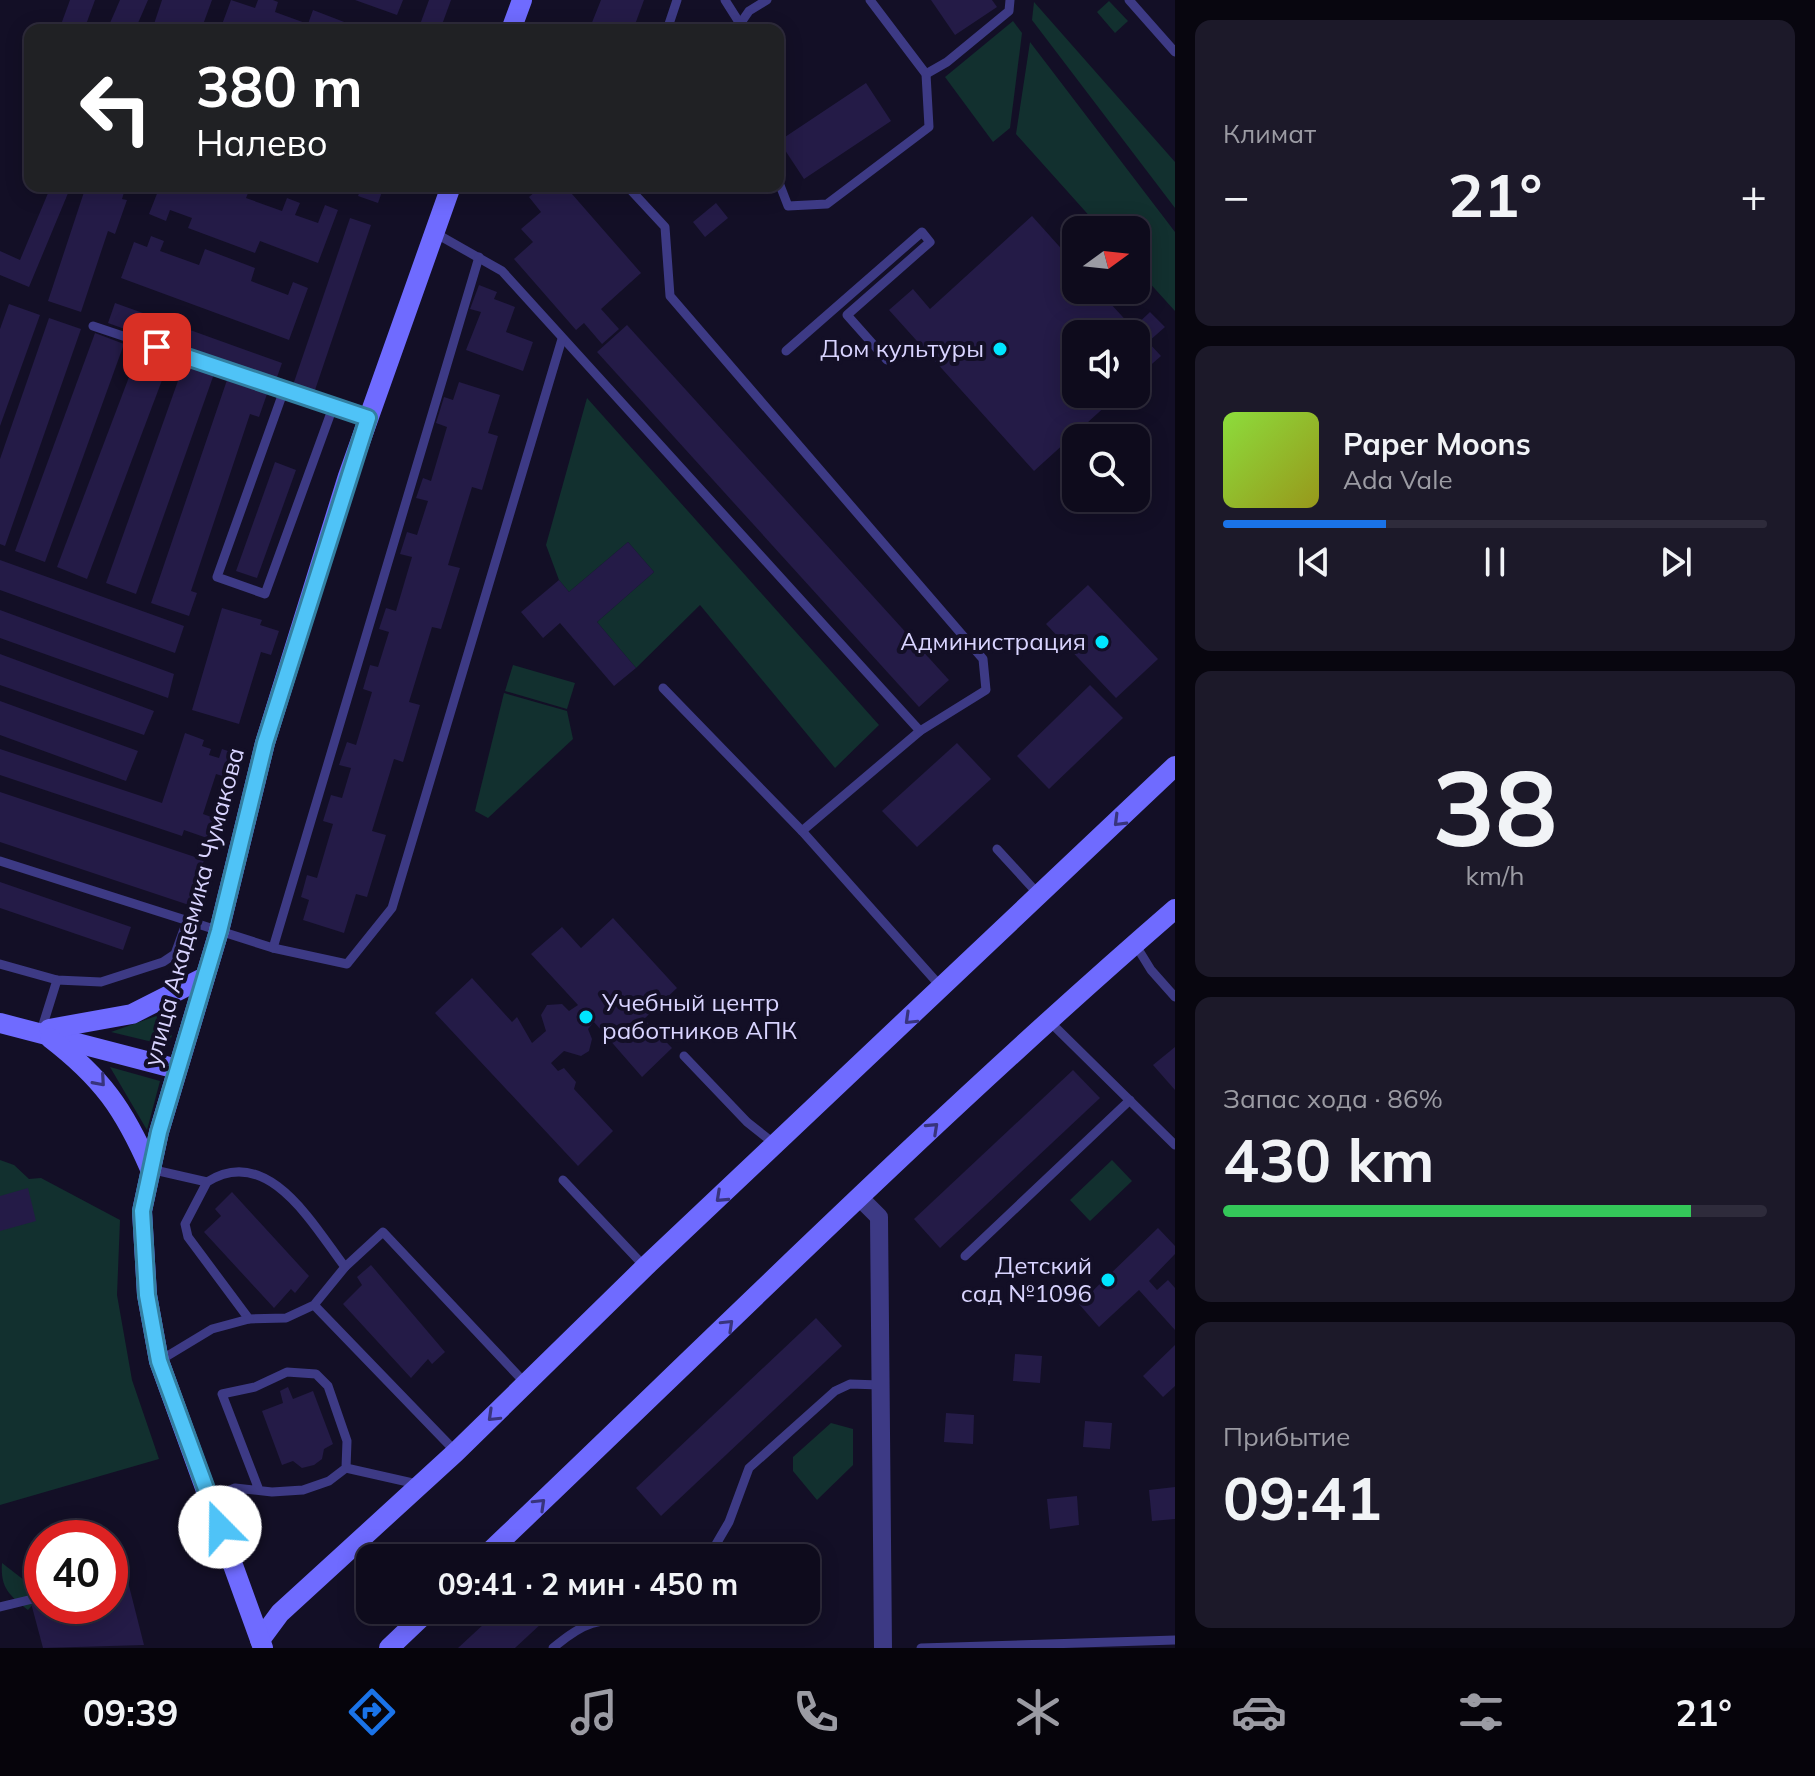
<!DOCTYPE html>
<html lang="ru">
<meta charset="utf-8">
<style>
body{margin:0;font-family:Mulish,sans-serif;background:#1c1929;color:#f1f3f6;height:100vh;display:flex;flex-direction:column;font-size:30px;white-space:nowrap}
*{box-sizing:border-box;margin:0}
p{font-size:26px;color:#9b9ba3}
.icon{flex:none;width:44px;height:44px;fill:none;stroke:currentColor;stroke-width:2;stroke-linecap:round;stroke-linejoin:round}
.map{position:relative;flex:1;overflow:hidden}
.details{display:flex;flex-direction:column;gap:20px;padding:20px;background:#08060f;width:640px}
.details>*{flex:none}
.top-card{position:absolute;left:24px;top:24px;width:760px;height:168px;border-radius:16px;box-shadow:0 4px 20px #0003,0 0 0 2px #2e2b3b;background:#202124;color:#fff;overflow:hidden}
.needle{width:52px;rotate:75deg}
.tools{position:absolute;left:1062px;top:216px;display:grid;gap:16px}
.tools a{display:grid;place-items:center;width:88px;height:88px;border-radius:16px;background:#0e0b1c;box-shadow:0 4px 20px #0003,0 0 0 2px #2e2b3b;font-size:40px}
.speed{position:absolute;left:24px;top:1520px;display:flex;gap:16px;font-size:40px;font-weight:700;text-align:center}
.speed>*{display:grid;place-content:center;width:104px;height:104px;border-radius:50%;background:#0e0b1c;box-shadow:0 4px 20px #0003,0 0 0 2px #2e2b3b;line-height:1}
.speed .limit{border:12px solid #d22;background:#fff;color:#111}
.pin{position:absolute;display:grid;place-items:center;width:68px;height:68px;color:#fff;margin:-34px;border-radius:16px;box-shadow:0 4px 12px #0006}
.me{position:absolute;width:88px;margin:-44px;rotate:338deg;stroke-linejoin:round;filter:drop-shadow(0 0 6px #0008)}
.turn{display:flex;align-items:center;gap:28px;height:168px;padding:0 40px;font-size:36px}
.turn .icon{width:104px;height:104px;stroke-width:2.5}
.turn b{display:block;font-size:56px;line-height:68px}
.big{font-size:60px;font-weight:700;line-height:1.1}
.details .widget{flex:1;display:flex;flex-direction:column;justify-content:center;gap:12px;min-width:0;padding:0 28px;border-radius:16px;background:#1c1929}
.details .dial{align-items:center;gap:0}
.dial b{font-size:104px;line-height:1}
.song{display:flex;align-items:center;gap:24px}
.cover{width:96px;height:96px;border-radius:12px;background:linear-gradient(135deg,hsl(90 70% 55%),hsl(60 70% 35%))}
.played{height:8px;border-radius:4px;background:linear-gradient(90deg,#1a73e8 30%,#2e2b3b 30%)}
.keys{display:flex;justify-content:space-around;direction:ltr}
.heat{display:flex;justify-content:space-between;align-items:center;font-size:44px;direction:ltr}
.charge{height:12px;border-radius:6px;background:linear-gradient(90deg,#34c759 86%,#2e2b3b 0)}
.trip{position:absolute;left:356px;top:1544px;width:464px;height:80px;border-radius:16px;background:#0e0b1c;box-shadow:0 4px 20px #0003,0 0 0 2px #2e2b3b;font-weight:700;line-height:80px;text-align:center}
.tab-bar{display:flex;height:128px;justify-content:space-around;align-items:center;background:#06040b;color:#9b9ba3}
.tab-bar .icon{width:56px;height:56px}
.tab-bar .current{color:#1a73e8}
.tab-bar b{font-size:36px;color:#f1f3f6}
main{display:flex;flex:1;min-height:0}
.map>svg:first-child{display:block}
.green{fill:#12302f}
.building{fill:#241b47}
.lines{fill:none;stroke-linecap:round;stroke-linejoin:round}
.lane{stroke:#3d3a85;stroke-width:9}
.street{stroke:#3d3a85;stroke-width:18}
.secondary{stroke:#6f6bff;stroke-width:20}
.oneway{stroke:#38347d}
.route-casing{stroke:#337fa1;stroke-width:20}
.route{stroke:#4fc3f7;stroke-width:14}
.poi-dot{fill:#00e5ff;stroke:#130f26;stroke-width:3}
.labels{text-anchor:middle;stroke-width:8;stroke-linejoin:round;paint-order:stroke}
.poi-label{font-size:24px;fill:#d9d4ff;stroke:#130f26;text-anchor:end}
.street-label{font-size:24px;fill:#d9d4ff;stroke:#130f26}
</style>
<main>
<div class="map">
<svg width="1175" height="1648" viewBox="0 0 1175 1648">
<rect width="100%" height="100%" fill="#130f26"/>
<g class="green">
<path d="M1109,1l19,20 -13,12 -18,-21z"/>
<path d="M1034,2l141,160v46l-143,-188z"/>
<path d="M1013,21l9,12 -12,95 -17,14 -48,-65z"/>
<path d="M1030,42l145,190v79l-39,-43v-38h-34l-86,-96z"/>
<path d="M587,398l292,327 -44,43 -135,-163 -64,63 -39,-46 57,-50 -26,-30 -59,50 -10,-12 -13,-35z"/>
<path d="M513,665l62,18 -8,26 -62,-18z"/>
<path d="M504,693l63,18 6,28 -85,79 -13,-7z"/>
<path d="M179,1008l-10,38 -58,-14z"/>
<path d="M110,1067l50,14 -13,49z"/>
<path d="M0,1160l14,5 15,14 12,-1 79,42 -3,75 15,85 27,79 -159,46z"/>
<path d="M1112,1160l20,21 -42,40 -20,-21z"/>
<path d="M831,1423l22,6v36l-36,35 -24,-29v-14z"/>
<path d="M2,1563l40,31 -14,16c-18,-14 -28,-22 -26,-47z"/>
</g>
<g class="building">
<path d="M70,0h25l-11,30h-25z"/>
<path d="M120,0h28l-13,30h-28z"/>
<path d="M162,0h50l-11,30h-49z"/>
<path d="M231,0l24,8 3,-8h15l5,2 -3,10 33,12 5,-14 52,20h-145z"/>
<path d="M355,0h48l-6,15z"/>
<path d="M429,0h22l-11,30h-22z"/>
<path d="M601,0h43l-11,30h-44z"/>
<path d="M931,0h61l5,7 -42,28z"/>
<path d="M866,83l25,38 -87,58 -25,-38z"/>
<path d="M51,186h20l-42,101 -29,-12v-24l20,9z"/>
<path d="M86,186h40l-4,13 5,1 -12,34 -7,-3 -27,81 -33,-11z"/>
<path d="M160,186h91l-5,12 36,13 5,-13 13,5 -5,12 23,8 7,-18 13,5 -20,53 -58,-22 -5,12 -67,-25 4,-10 -22,-8 -4,11 -17,-7z"/>
<path d="M362,186h22l-6,17 -20,-7z"/>
<path d="M542,186h23l76,87 -40,36 18,20 -17,15 -18,-21 -8,7 -62,-71 19,-17 -12,-13 20,-17 -12,-15z"/>
<path d="M716,203l12,15 -23,19 -12,-15z"/>
<path d="M1032,216l44,49v25h22l35,38 17,-16 15,15 -17,15 13,14 -25,22v-44h-60v60h43l-85,77 -145,-161 24,-21 17,20z"/>
<path d="M350,218l21,7 -57,168 -21,-8z"/>
<path d="M151,236l13,5 -4,10 39,14 6,-16 50,19 -4,13 37,14 5,-13 15,6 -19,52 -168,-62 13,-36 13,5z"/>
<path d="M479,285l18,7 -3,7 21,8 -9,25 27,10 -10,29 -57,-21 15,-38 -11,-3z"/>
<path d="M115,303l167,60 -7,20 -167,-60z"/>
<path d="M9,304l31,11 -40,111v-97z"/>
<path d="M49,318l32,11 -76,217 -5,-2v-85z"/>
<path d="M627,325l322,355 -30,27 -322,-355z"/>
<path d="M95,333l29,11 -79,218 -30,-11z"/>
<path d="M140,348l30,11 -83,220 -30,-12z"/>
<path d="M184,364l30,10 -78,220 -30,-11z"/>
<path d="M227,380l40,14 -8,23 -9,-3 -59,177 6,2 -8,23 -38,-13z"/>
<path d="M459,382l41,13 -12,38 10,3 -16,54 -10,-3 -24,78 12,3 -19,61 -9,-2 -23,75 11,3 -17,57 -9,-3 -22,72 14,4 -19,62 -11,-3 -12,39 -41,-13 6,-20 -8,-3 6,-22 10,3 16,-54 -10,-3 8,-26 11,3 9,-30 -12,-3 8,-23 9,3 16,-53 -9,-3 7,-24 8,2 11,-35 -10,-3 7,-21 10,3 16,-54 -12,-3 7,-22 10,3 11,-34 -12,-3 7,-20 8,3 16,-54 -11,-4 8,-26 9,3z"/>
<path d="M275,462l21,8 -39,108 -21,-7z"/>
<path d="M628,542l26,30 -57,50 39,46 -22,18 -54,-63 -17,15 -22,-26 38,-32 10,12z"/>
<path d="M0,560l184,66 -9,27 -175,-63z"/>
<path d="M1088,585l70,74 -42,39 -70,-74z"/>
<path d="M222,608l40,12 -2,5 19,6 -8,24 -10,-3 -22,72 -47,-14z"/>
<path d="M0,610l174,64 -6,24 -168,-60z"/>
<path d="M0,654l154,57 -10,24 -144,-50z"/>
<path d="M1090,685l33,33 -74,71 -32,-33z"/>
<path d="M0,701l138,50 -12,30 -126,-46z"/>
<path d="M185,733l19,7 -2,6 9,3 -2,6 10,3 3,-9 18,6 -8,24 -16,-5 -13,40 11,4 -7,20 -23,-8 -2,6 -182,-61v-26l162,54z"/>
<path d="M957,743l34,36 -74,68 -35,-36z"/>
<path d="M0,792l204,68 -15,45 -189,-63z"/>
<path d="M0,882l131,45 -8,23 -123,-42z"/>
<path d="M613,918l64,70 -33,31 28,29 -30,29 -48,-55 -6,7 4,10 -3,12 -8,5 -17,-5 -13,12 7,8 6,-3 12,14 -2,7 39,42 -35,35 -143,-153 37,-35 40,44 5,-5 15,26 14,-12 -5,-16 6,-10 15,-1 7,7 9,-6 -47,-51 31,-27 19,21z"/>
<path d="M1175,1047v43l-22,-25z"/>
<path d="M1073,1070l27,28 -160,150 -26,-29z"/>
<path d="M28,1188l8,33 -36,10v-35z"/>
<path d="M232,1192l77,84 -14,17 -4,-4 -17,19 -70,-76 17,-16 -6,-7z"/>
<path d="M1158,1228l17,18v8l-26,27 8,9 11,-10 7,8v42l-36,-40 -40,37 -20,-23z"/>
<path d="M371,1265l74,87 -13,12 -4,-5 -17,19 -68,-74 19,-19 -5,-8z"/>
<path d="M816,1318l26,28 -181,170 -25,-28z"/>
<path d="M1175,1345v41l-12,11 -20,-21z"/>
<path d="M1015,1354l27,2 -2,27 -27,-2z"/>
<path d="M288,1387l5,12 20,-8 20,53 -9,5 -2,10 -8,6 -12,3 -9,-7 -11,4 -20,-54 21,-8 -3,-12z"/>
<path d="M946,1413l28,2 -1,29 -29,-2z"/>
<path d="M1085,1421l27,2 -2,26 -27,-2z"/>
<path d="M1175,1487v32l-23,2 -3,-31z"/>
<path d="M1077,1496l2,29 -29,4 -3,-30z"/>
<path d="M127,1578l17,67 -101,3 -12,-45 11,-3v6h68v-24z"/>
<path d="M499,1610h57l-41,38h-57z"/>
</g>
<g class="lines">
<g class="lane">
<path d="M725,0l19,30"/>
<path d="M1129,0l46,52"/>
<path d="M740,24l9,-13 18,-11"/>
<path d="M667,30l10,-30"/>
<path d="M926,74l21,-12 62,-51 1,-11"/>
<path d="M778,180l10,26 39,-2 102,-77 -3,-53 -56,-74"/>
<path d="M627,186l38,41 5,69 313,363 3,31 -66,41 -118,100 140,157"/>
<path d="M435,233l67,38 418,460"/>
<path d="M93,326l275,92"/>
<path d="M786,351l136,-119 8,10 -83,73 40,45"/>
<path d="M284,390l-67,187 48,17 68,-187"/>
<path d="M663,688l139,143"/>
<path d="M997,849l43,47"/>
<path d="M0,861l273,87 74,16 45,-56 170,-569"/>
<path d="M1135,944l16,26 24,27"/>
<path d="M273,948l206,-691"/>
<path d="M0,964l57,16 44,2 62,-20 12,-8 12,-33"/>
<path d="M1048,1020l127,125"/>
<path d="M41,1031l16,-51"/>
<path d="M684,1056l63,66 29,23"/>
<path d="M150,1169l57,13"/>
<path d="M563,1180l82,87"/>
<path d="M965,1256l165,-156"/>
<path d="M345,1267l38,-35 144,153"/>
<path d="M314,1305l31,-38c-32,-42 -77,-124 -138,-85l-22,42 3,13 61,82 37,-1 28,-13 142,147"/>
<path d="M159,1361l53,-32 37,-10"/>
<path d="M346,1468l71,16"/>
<path d="M209,1499l26,-11 37,4 31,-2 26,-9 17,-13 1,-27 -19,-55 -12,-12 -29,-2 -32,15 -33,7 37,96"/>
<path d="M708,1558l21,-36 20,-54 86,-77 15,-7 30,1"/>
<path d="M0,1607l41,-10"/>
<path d="M553,1648c33,-28 43,-28 86,-29l11,-9"/>
<path d="M921,1648l254,-8"/>
</g>
<path class="street" d="M860,1198l19,19 4,431"/>
<g class="secondary">
<path d="M511,30l11,-30"/>
<path d="M0,1023l177,46"/>
<path d="M49,1029l83,-15 73,-37"/>
<path d="M50,1038c52,40 74,71 100,131"/>
<path d="M483,1558c229,-218 453,-442 692,-649"/>
<path d="M260,1640l20,-27 176,-161 189,-185 530,-501"/>
<path d="M263,1648l-104,-287 -12,-66 -5,-84 17,-79 60,-201 46,-188 83,-267 103,-290"/>
<path d="M389,1648l40,-38"/>
</g>
</g>
<defs><path id="oneway-chevron" d="M-2-3.5L2.5 0L-2 3.5" fill="none" stroke-width="1.6" stroke-linecap="round" stroke-linejoin="round" transform="scale(2)"/></defs>
<g class="oneway">
<use href="#oneway-chevron" transform="translate(1119 821) rotate(135)"/>
<use href="#oneway-chevron" transform="translate(910 1019) rotate(136)"/>
<use href="#oneway-chevron" transform="translate(100 1081) rotate(49)"/>
<use href="#oneway-chevron" transform="translate(933 1128) rotate(-43)"/>
<use href="#oneway-chevron" transform="translate(721 1197) rotate(137)"/>
<use href="#oneway-chevron" transform="translate(728 1325) rotate(-44)"/>
<use href="#oneway-chevron" transform="translate(493 1416) rotate(136)"/>
<use href="#oneway-chevron" transform="translate(540 1504) rotate(-44)"/>
</g>
<g class="lines">
<g class="route-casing">
<path id="route" d="M157,347l211,71 -103,325 -46,188 -60,201 -17,79 5,84 12,66 61,166"/>
</g>
<use href="#route" class="route"/>
</g>
<g class="poi-dot">
<circle cx="1000" cy="349" r="8"/>
<circle cx="1102" cy="642" r="8"/>
<circle cx="586" cy="1017" r="8"/>
<circle cx="1108" cy="1280" r="8"/>
</g>
<g class="labels">
<g class="poi-label">
<text x="984" y="357">Дом культуры</text>
<text x="1086" y="650">Администрация</text>
<text x="602" y="1011" text-anchor="start">Учебный центр<tspan x="602" dy="28">работников АПК</tspan></text>
<text x="1092" y="1274">Детский<tspan x="1092" dy="28">сад №1096</tspan></text>
</g>
<g class="street-label">
<text transform="translate(194 907) rotate(-75)" y="8">улица Академика Чумакова</text>
</g>
</g>
</svg>
<div class="tools">
<a><svg class="needle" viewBox="-14 -14 28 28"><path d="M0-13l5 13h-10z" fill="#e53935"/><path d="M0 13l5-13h-10z" fill="#9b9ba3"/></svg></a>
<a><svg class="icon" aria-label="sound" viewBox="0 0 24 24"><path d="M4 9h4l5-4v14l-5-4H4zM17 9q2 3 0 6"/></svg></a>
<a><svg class="icon" aria-label="search" viewBox="0 0 24 24"><circle cx="10" cy="10" r="6"/><path d="M15 15l6 6"/></svg></a>
</div>
<div class="speed"><div class="limit">40</div></div>
<div class="pin" style="left:157px;top:347px;background:#d93025"><svg class="icon" aria-label="arrive" viewBox="0 0 24 24"><path d="M6 21V4h12l-3 4 3 4H6"/></svg></div>
<svg class="me" style="left:220px;top:1527px" viewBox="-20 -20 40 40"><circle r="19" fill="#fff"/><path d="M0-13L10 11 0 6-10 11z" fill="#4fc3f7"/></svg>
<div class="trip">09:41 · 2 мин · 450 m</div>
<div class="top-card">
<div class="turn"><svg class="icon" aria-label="left" viewBox="0 0 24 24"><path d="M17 20v-9H6M10 6l-5 5 5 5"/></svg><div><b>380 m</b>Налево</div></div>
</div>
</div>
<section class="details">
<div class="widget"><p>Климат</p>
<div class="heat"><a>−</a><b class="big">21°</b><a>+</a></div>
</div>
<div class="widget">
<div class="song"><i class="cover"></i><div><b>Paper Moons</b><p>Ada Vale</p></div></div>
<div class="played"></div>
<div class="keys"><svg class="icon" aria-label="previous" viewBox="0 0 24 24"><path d="M18 5L8 12l10 7zM5 5v14"/></svg><svg class="icon" aria-label="pause" viewBox="0 0 24 24"><path d="M8 5v14M16 5v14"/></svg><svg class="icon" aria-label="next" viewBox="0 0 24 24"><path d="M6 5l10 7-10 7zM19 5v14"/></svg></div>
</div>
<div class="widget dial"><b>38</b><p>km/h</p></div>
<div class="widget"><p>Запас хода · 86%</p><b class="big">430 km</b><div class="charge"></div></div>
<div class="widget"><p>Прибытие</p><b class="big">09:41</b></div>
</section>
</main>
<nav class="tab-bar">
<b>09:39</b>
<svg class="icon current" aria-label="directions" viewBox="0 0 24 24"><path d="M12 3l9 9-9 9-9-9zM9 14v-3h6M13 9l2 2-2 2"/></svg>
<svg class="icon" aria-label="music" viewBox="0 0 24 24"><path d="M9 18V5l10-2v13"/><circle cx="6" cy="18" r="3"/><circle cx="16" cy="16" r="3"/></svg>
<svg class="icon" aria-label="phone" viewBox="0 0 24 24"><path d="M5 4h4l2 5-3 2q2 4 5 5l2-3 5 2v4C11 20 4 13 5 4z"/></svg>
<svg class="icon" aria-label="climate" viewBox="0 0 24 24"><path d="M12 3v18M4 7l16 10M4 17L20 7"/></svg>
<svg class="icon" aria-label="car" viewBox="0 0 24 24"><path d="M5 17H2v-5l4-1 3-4h7l3 4 3 1v5h-3M9 17h6M6 11h13"/><circle cx="7" cy="17" r="2"/><circle cx="17" cy="17" r="2"/></svg>
<svg class="icon" aria-label="filters" viewBox="0 0 24 24"><path d="M4 7h16M4 17h16"/><circle cx="9" cy="7" r="2"/><circle cx="15" cy="17" r="2"/></svg>
<b>21°</b>
</nav>
